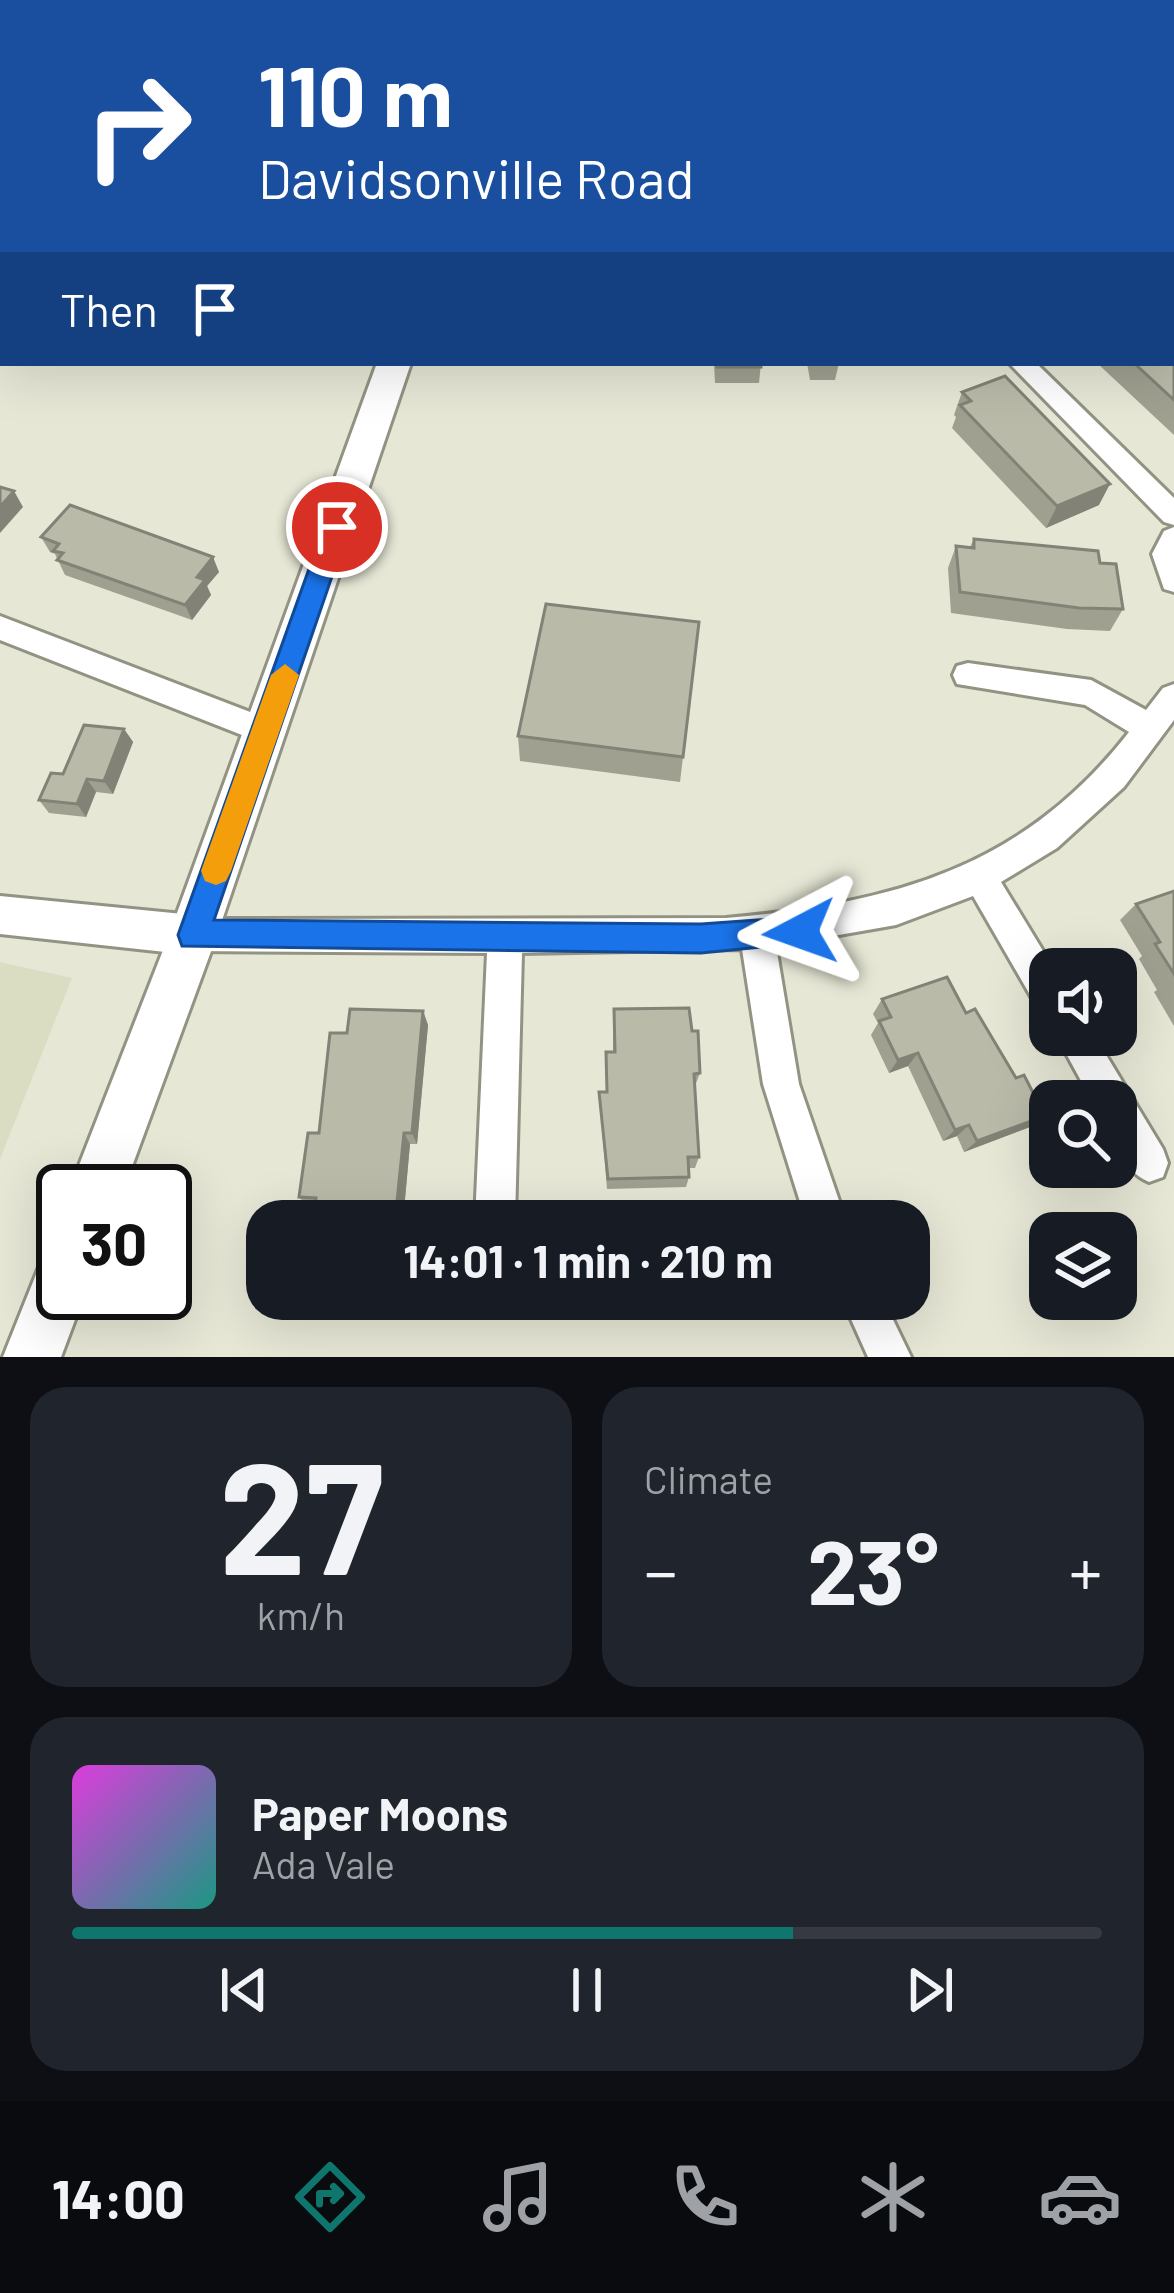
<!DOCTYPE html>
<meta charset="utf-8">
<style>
body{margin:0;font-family:Barlow,sans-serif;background:#20242c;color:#f1f3f6;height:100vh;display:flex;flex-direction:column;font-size:45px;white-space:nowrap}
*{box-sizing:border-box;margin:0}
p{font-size:39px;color:#9ea1a6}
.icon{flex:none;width:66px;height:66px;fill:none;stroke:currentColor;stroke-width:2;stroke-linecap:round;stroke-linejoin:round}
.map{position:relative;height:1357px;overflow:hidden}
.drawer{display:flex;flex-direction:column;gap:30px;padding:30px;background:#0d0f14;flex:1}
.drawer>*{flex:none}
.top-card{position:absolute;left:0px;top:0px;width:1176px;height:366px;box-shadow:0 12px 48px #0002;background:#1a4fa0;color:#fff;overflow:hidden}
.fabs{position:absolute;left:1029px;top:948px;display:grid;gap:24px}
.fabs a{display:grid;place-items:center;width:108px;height:108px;border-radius:24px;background:#171b24;box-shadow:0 12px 48px #0002;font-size:60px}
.speed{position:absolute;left:36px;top:1164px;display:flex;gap:24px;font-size:60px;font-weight:700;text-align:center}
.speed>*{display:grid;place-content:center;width:156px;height:156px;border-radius:50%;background:#171b24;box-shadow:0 12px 48px #0002;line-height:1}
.speed .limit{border:6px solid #111;border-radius:18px;background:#fff;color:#111}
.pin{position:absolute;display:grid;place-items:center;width:102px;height:102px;color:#fff;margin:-51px;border:6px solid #fff;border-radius:50%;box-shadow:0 3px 12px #0007}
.me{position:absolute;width:132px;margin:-66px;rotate:266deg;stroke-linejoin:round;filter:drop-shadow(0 0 9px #0008)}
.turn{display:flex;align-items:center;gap:42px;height:252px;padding:0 60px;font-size:54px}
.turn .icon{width:156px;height:156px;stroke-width:2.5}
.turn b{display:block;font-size:84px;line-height:102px}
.then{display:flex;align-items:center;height:114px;padding:0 60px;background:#0003;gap:24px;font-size:45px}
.big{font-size:90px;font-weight:700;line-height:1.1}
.drawer .widget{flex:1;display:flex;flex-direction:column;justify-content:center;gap:18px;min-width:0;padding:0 42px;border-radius:36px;background:#20242c}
.drawer .dial{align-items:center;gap:0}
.dial b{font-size:156px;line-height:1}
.song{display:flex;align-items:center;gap:36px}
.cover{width:144px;height:144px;border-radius:18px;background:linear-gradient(135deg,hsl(300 70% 55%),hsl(170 70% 35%))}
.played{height:12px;border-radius:6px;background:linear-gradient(90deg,#0f766e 70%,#363941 70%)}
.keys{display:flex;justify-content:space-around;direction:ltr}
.heat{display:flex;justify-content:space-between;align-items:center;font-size:66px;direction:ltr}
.drawer .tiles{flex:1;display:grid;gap:30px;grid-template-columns:1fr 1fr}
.widget:last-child{grid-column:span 2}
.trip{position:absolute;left:246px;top:1200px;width:684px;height:120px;border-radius:36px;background:#171b24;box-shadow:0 12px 48px #0002;font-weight:700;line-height:120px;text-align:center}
.tabs{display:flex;height:192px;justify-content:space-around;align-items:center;background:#090b0e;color:#9ea1a6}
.tabs .icon{width:84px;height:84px}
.tabs .current{color:#0f766e}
.tabs b{font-size:54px;color:#f1f3f6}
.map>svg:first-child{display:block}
.built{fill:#dbddc3}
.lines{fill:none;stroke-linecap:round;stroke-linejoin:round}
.service-casing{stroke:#939383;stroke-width:6}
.minor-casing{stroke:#939383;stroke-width:6}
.tertiary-casing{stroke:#939383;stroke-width:6}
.secondary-casing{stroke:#939383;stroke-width:6}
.service{fill:#fff;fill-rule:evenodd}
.minor{fill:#fff;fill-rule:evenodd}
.tertiary{fill:#fff;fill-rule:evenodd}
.secondary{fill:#fff;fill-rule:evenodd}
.wall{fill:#9fa090}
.shaded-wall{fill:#828276}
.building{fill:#b9baa8;stroke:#828276;stroke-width:3}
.route{fill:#1a73e8;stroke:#114b97;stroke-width:3}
.slow{fill:#f59e0b}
</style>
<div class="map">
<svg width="1174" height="1357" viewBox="0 0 1174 1357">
<rect width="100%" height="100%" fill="#e6e7d5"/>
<path class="built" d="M0,962l72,16 -72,181z"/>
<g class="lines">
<g class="service-casing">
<g id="service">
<path d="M370,0l-3,3h-10l3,-3z"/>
<path d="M412,0h20l6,3h-20z"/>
<path d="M971,0h10l-1,3h-10z"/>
</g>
</g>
<g class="minor-casing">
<g id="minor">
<path d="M1009,363h27l138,135v27l-10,-3z"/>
<path d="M1174,527v65l-10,-3 -12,-35 12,-23z"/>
<path d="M0,616l276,106 4,9 -4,9 -11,4 -265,-104z"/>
<path d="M968,663l123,17 55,30 17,-22 11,-4v36l-50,67 -67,61 -56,34 53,87h-4v43l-13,-5 -64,-111 -77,29 -120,21 23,138 47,137h-40l-43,-137 -21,-135 -220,4 -7,268h-40l12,-268 -294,-2 -12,-4 -5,-12 5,-12 12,-4 533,-1c167,-15 296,-49 403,-186l-44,-27 -128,-21 -4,-9 4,-9z"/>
<path d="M1056,1035h38l69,114 5,14 -5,14 -14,5c-33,-14 -33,-50 -33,-81h-24z"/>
<path d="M842,1299h41l28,58h-43z"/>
</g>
</g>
<g class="tertiary-casing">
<path id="tertiary" d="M0,896l193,19 15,6 6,14 -6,14 -15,6 -193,-21z"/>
</g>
<g class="secondary-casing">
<g id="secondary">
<path d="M161,0h39l2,3h-39z"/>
<path d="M511,0h26l-27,3z"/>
<rect x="1173" y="191" width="1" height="18"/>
<path d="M377,363h34l-194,572 -94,256h-54l100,-256z"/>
<path d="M63,1249v44h22l-24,64h-58l40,-100z"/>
</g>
</g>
<use href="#service" class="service"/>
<use href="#minor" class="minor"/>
<use href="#tertiary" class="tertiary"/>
<use href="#secondary" class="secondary"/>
</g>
<g class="wall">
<path d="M1174,338v97l-77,-72h76z"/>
<path d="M714,363h47l-2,20h-44z"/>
<path d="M807,363h32l-4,17h-25z"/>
<path d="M962,392l137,113 -53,23 -94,-100 4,-11 -2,-2z"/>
<path d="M41,537l178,35 -12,14 4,9 -19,25 -127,-45 -10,-21 -5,-2z"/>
<path d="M974,539l126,24 23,46 -13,22 -43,-2 -116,-16 -3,-45 8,-22 14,1z"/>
<path d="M699,622l-19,160 -160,-21 -2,-25z"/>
<path d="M124,729l9,13 -20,52 -17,-2 -10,25 -37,-4 -10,-13z"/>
<path d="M1174,891v135l-20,-34 3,-2 -18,-31 3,-3 -22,-36 16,-16z"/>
<path d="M882,999l84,14 79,103 -15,11 -66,25 -7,-16 -14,5 -35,-75 -19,7 -18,-38 7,-12 -5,-9z"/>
<path d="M614,1009l78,22 8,42 -5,13 4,71 -4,11h-7l1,9 -3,10 -79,2 -8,-97h7l7,-40z"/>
<path d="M423,1011l5,14 -11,119h-7l-7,77h-87l-3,-2 2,-12h-7l-9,-10 48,-164z"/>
</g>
<g class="shaded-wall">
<path d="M1110,484l-11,21 -53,23 11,-22z"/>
<path d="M14,491l9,16 -23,26v-26z"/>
<path d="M213,557l6,15 -12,14 4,9 -19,25 -7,-15 12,-28z"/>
<path d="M124,729l9,13 -20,52 -9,-13z"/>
<path d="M87,779l9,13 -10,25 -9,-13z"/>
<path d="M423,1011l5,14 -11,119 -5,-11z"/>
<path d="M918,1053l-10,13 -19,7 9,-13z"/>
<path d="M1045,1116l-15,11 -66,25 13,-11z"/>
<path d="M969,1125l-12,11 -14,5 12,-11z"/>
<path d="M404,1133l6,11 -7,77h-8z"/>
</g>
<g class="building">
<path d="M607,0h21l4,3h-28z"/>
<path d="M830,0h27v3h-28z"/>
<path d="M1173,338h1v62l-40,-37h39z"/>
<rect x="717" y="363" width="44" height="4"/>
<path d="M1005,376l105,108 -53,22 -97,-101 11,-4 -9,-9z"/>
<path d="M0,487l14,4 -14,16z"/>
<path d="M70,505l143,52 -16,20 8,3 -20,25 -128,-45 6,-7 -10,-2 6,-7 -18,-7z"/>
<path d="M974,539l124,12 2,12 16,1 7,45 -44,-1 -119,-16 -4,-46 18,2z"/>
<path d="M546,604l153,18 -16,135 -165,-21z"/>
<path d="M84,725l40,4 -20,52 -17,-2 -10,25 -38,-4 12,-27 12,1z"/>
<path d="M1174,891v83l-19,-30 5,-2 -24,-38z"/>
<path d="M947,977l19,36 9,-4 41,69 8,-3 21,41 -68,25 -8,-16 -14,5 -37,-77 -20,7 -19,-39 12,-4 -9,-18z"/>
<path d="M689,1008l3,23h6l2,42 -6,1 5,83h-11l1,20 -81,2 -9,-87h8l-1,-40h9l-1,-43z"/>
<path d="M350,1009l73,2 -11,122h-8l-9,88 -82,-2 3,-21 -17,-1 9,-64h11l11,-100h17z"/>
</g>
<path class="route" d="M337,517l12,10 -135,393 487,4 99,-7 11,4 4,11 -4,10 -110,11 -519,-7 -4,-11 146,-408z"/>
<path class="slow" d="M285,664l14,11 -68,196 -5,10 -10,4 -11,-4 -4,-10 70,-196z"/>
</svg>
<div class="fabs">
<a><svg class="icon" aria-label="sound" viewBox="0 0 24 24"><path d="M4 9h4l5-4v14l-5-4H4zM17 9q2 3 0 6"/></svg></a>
<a><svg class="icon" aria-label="search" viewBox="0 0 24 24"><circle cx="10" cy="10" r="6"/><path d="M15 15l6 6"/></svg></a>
<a><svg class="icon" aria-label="layers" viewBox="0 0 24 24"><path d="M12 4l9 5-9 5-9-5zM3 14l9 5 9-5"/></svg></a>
</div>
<div class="speed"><div class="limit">30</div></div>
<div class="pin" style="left:337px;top:527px;background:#d93025"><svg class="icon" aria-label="arrive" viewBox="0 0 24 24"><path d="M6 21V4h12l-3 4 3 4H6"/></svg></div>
<svg class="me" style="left:800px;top:932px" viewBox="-20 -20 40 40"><path d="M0-17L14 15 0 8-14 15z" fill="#1a73e8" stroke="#fff" stroke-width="4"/></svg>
<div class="trip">14:01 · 1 min · 210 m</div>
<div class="top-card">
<div class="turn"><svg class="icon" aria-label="right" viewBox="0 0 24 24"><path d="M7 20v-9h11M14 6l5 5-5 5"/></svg><div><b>110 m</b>Davidsonville Road</div></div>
<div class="then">Then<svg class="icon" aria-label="arrive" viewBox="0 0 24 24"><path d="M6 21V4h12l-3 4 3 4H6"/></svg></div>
</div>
</div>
<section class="drawer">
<div class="tiles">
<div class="widget dial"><b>27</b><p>km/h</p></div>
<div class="widget"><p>Climate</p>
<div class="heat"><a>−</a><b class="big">23°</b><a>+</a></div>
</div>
<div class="widget">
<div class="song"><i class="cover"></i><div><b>Paper Moons</b><p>Ada Vale</p></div></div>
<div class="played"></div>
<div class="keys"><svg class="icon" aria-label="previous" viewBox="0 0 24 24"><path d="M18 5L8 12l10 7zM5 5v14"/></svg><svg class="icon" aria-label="pause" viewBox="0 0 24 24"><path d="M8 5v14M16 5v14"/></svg><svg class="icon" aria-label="next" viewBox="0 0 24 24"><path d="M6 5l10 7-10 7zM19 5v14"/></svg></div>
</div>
</div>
</section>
<nav class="tabs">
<b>14:00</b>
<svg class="icon current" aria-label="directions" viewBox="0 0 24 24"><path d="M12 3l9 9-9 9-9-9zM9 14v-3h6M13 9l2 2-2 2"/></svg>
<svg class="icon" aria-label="music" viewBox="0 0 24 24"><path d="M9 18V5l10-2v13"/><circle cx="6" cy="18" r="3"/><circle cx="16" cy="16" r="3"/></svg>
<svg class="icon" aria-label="phone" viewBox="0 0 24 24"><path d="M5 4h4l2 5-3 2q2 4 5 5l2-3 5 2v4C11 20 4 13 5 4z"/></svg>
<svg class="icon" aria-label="climate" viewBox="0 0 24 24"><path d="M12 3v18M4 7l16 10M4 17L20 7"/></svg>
<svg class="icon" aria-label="car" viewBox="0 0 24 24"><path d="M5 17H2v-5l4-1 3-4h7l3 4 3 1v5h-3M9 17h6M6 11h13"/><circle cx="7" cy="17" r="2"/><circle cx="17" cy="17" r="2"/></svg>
</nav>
